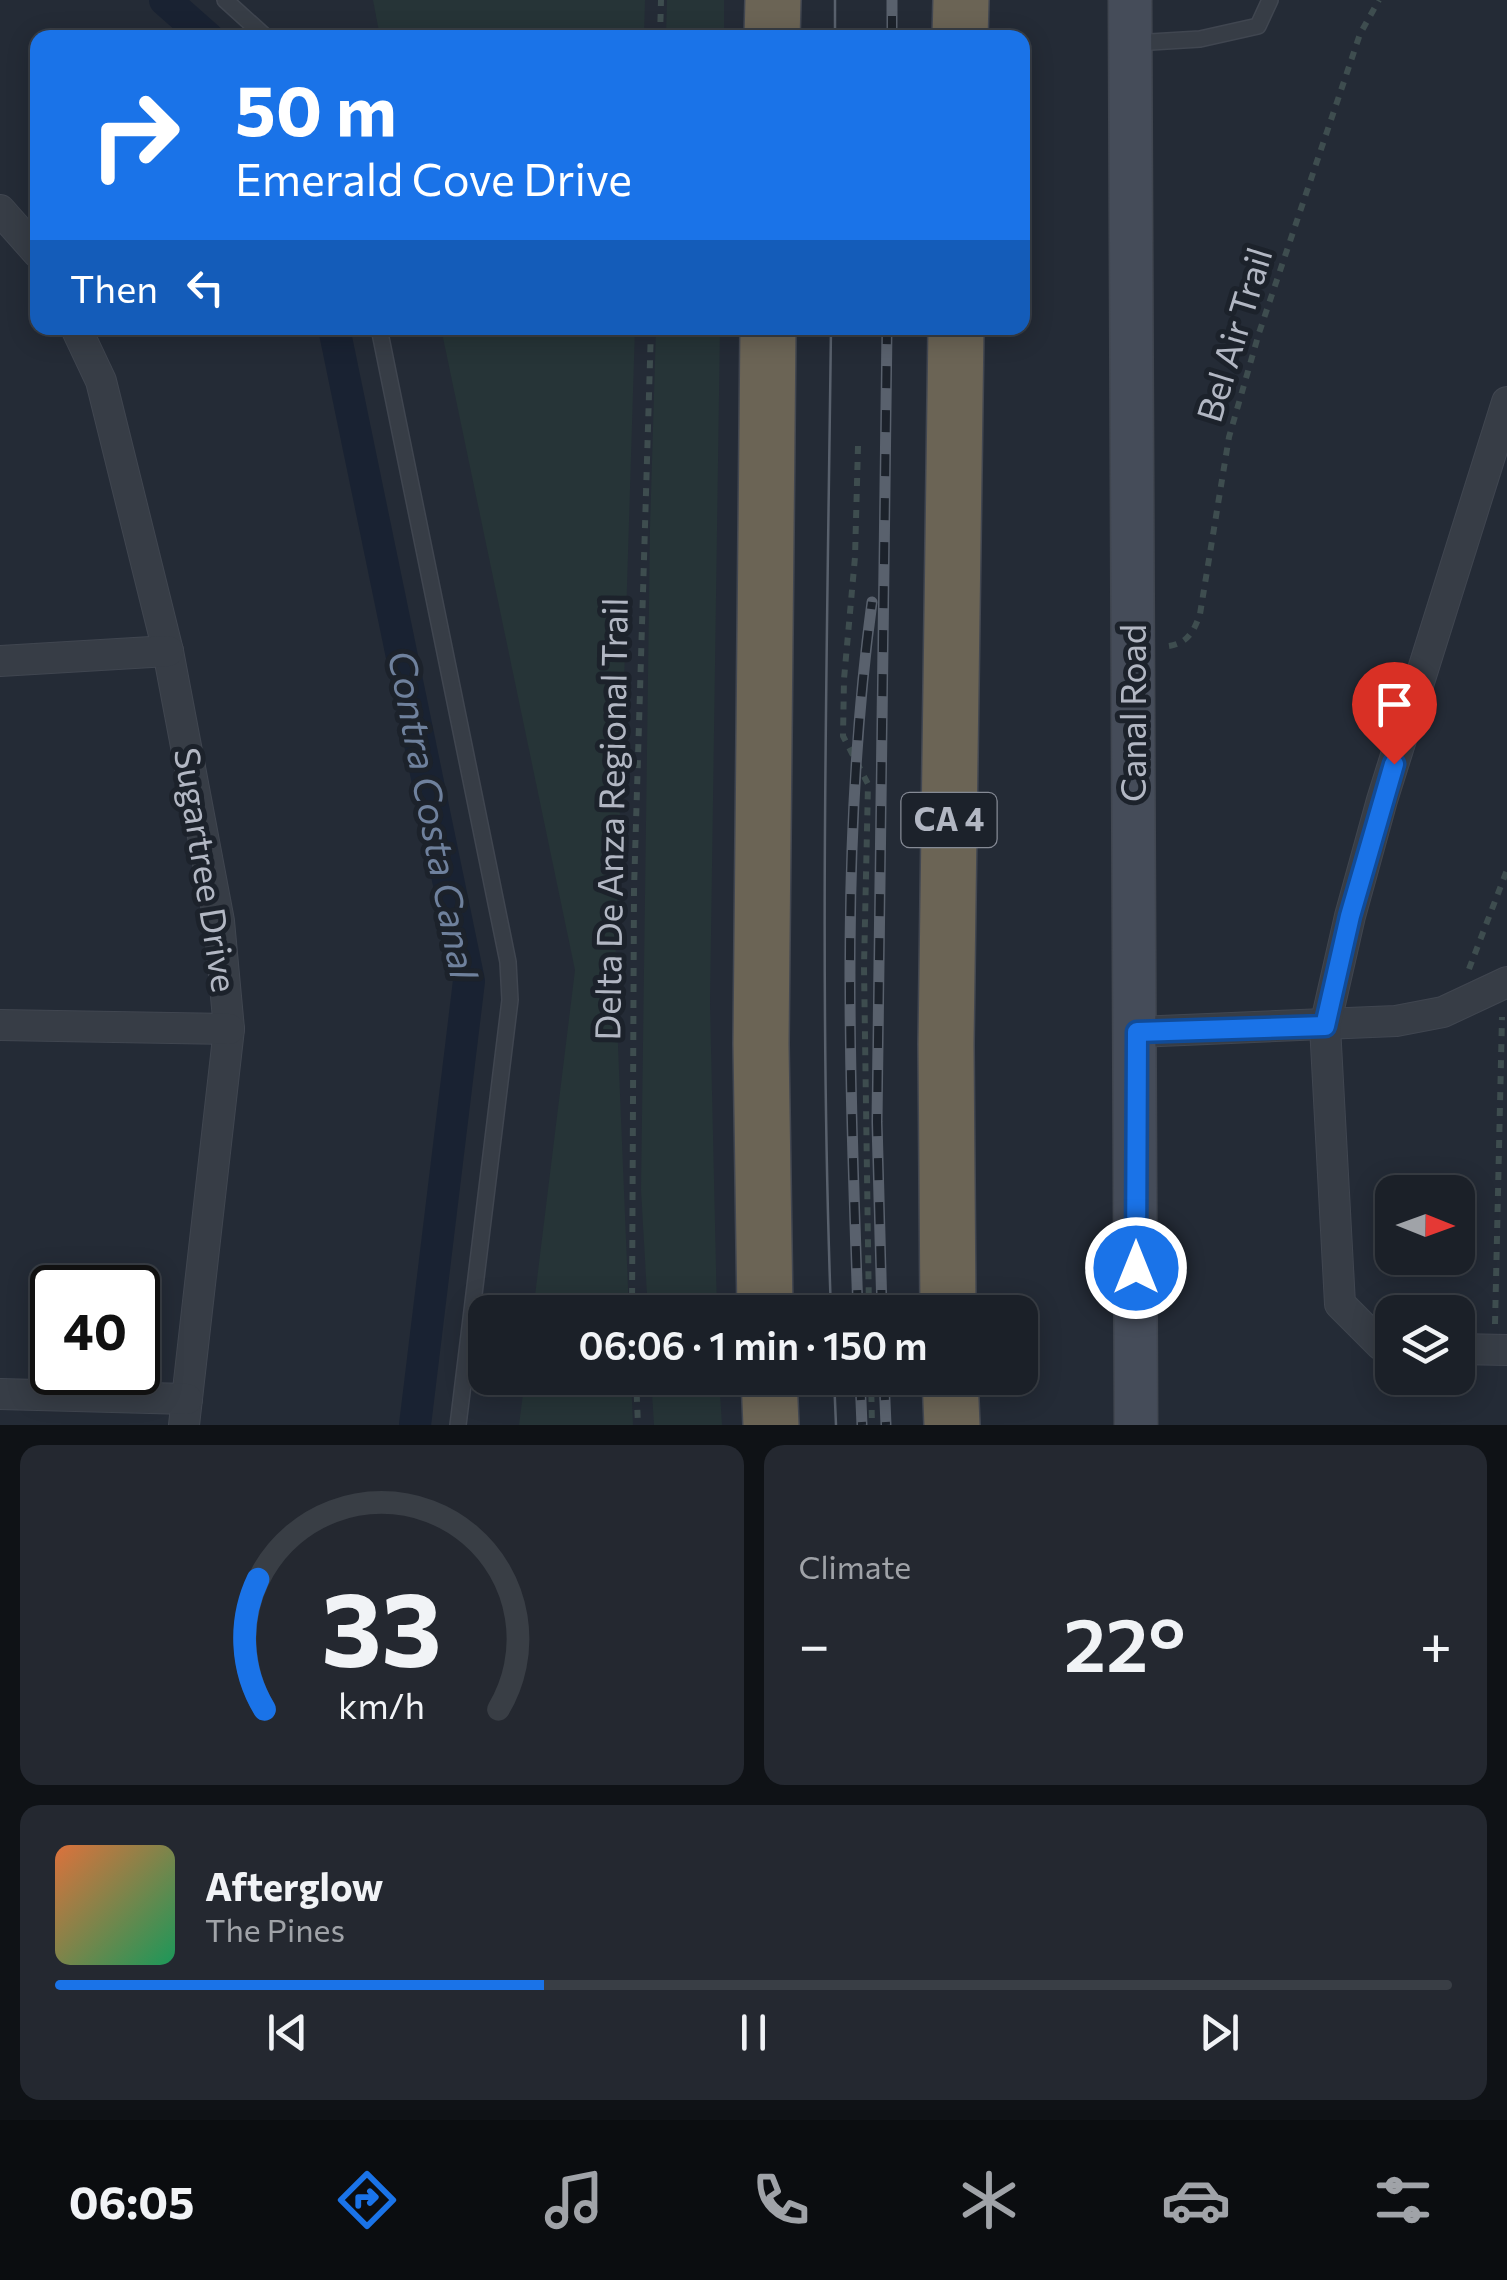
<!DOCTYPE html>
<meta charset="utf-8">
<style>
body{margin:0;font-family:Commissioner,sans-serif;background:#242830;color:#f1f3f6;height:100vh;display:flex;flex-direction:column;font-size:38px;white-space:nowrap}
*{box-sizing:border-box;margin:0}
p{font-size:32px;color:#a0a3a8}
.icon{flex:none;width:55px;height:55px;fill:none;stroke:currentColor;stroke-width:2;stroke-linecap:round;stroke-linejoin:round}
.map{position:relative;height:1425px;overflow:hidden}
.sheet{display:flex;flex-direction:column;gap:20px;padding:20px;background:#0f1216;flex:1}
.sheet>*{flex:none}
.top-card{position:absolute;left:30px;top:30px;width:1000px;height:305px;border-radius:20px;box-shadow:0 5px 25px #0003,0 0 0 2px #393e45;background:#1a73e8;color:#fff;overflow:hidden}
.needle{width:65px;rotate:91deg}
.fabs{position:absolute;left:1375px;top:1175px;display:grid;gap:20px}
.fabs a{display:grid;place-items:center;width:100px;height:100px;border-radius:20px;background:#1b2028;box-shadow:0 5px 25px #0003,0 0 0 2px #393e45;font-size:50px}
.speed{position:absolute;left:30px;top:1265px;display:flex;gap:20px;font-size:50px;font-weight:700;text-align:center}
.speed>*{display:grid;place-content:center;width:130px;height:130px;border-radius:50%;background:#1b2028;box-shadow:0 5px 25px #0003,0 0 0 2px #393e45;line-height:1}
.speed .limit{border:5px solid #111;border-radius:15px;background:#fff;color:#111}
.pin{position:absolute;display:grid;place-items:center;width:85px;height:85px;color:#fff;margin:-102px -42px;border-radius:50% 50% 50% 0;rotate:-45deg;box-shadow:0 0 10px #0007}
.pin .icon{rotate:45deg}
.me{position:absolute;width:110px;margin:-55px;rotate:0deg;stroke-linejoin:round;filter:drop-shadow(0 0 8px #0008)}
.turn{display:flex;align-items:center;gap:35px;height:210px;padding:0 40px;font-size:45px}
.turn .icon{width:130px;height:130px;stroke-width:2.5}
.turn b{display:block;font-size:70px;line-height:85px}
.then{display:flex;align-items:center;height:95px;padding:0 40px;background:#0003;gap:20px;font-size:38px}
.big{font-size:75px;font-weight:600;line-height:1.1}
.sheet .widget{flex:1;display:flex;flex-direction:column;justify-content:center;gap:15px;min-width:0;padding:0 35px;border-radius:20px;background:#242830}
.sheet .dial{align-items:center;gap:0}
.dial svg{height:260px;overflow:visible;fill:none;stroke:#393e45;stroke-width:7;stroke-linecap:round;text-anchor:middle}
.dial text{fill:#f1f3f6;stroke:none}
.song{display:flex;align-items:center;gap:30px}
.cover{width:120px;height:120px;border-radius:15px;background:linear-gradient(135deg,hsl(20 70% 55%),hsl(150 70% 35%))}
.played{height:10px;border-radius:5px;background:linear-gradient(90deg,#1a73e8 35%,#393e45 35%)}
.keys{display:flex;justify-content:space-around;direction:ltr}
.heat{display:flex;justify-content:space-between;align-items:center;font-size:55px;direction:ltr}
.sheet .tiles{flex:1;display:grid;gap:20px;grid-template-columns:1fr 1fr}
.widget:last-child{grid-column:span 2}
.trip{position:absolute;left:468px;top:1295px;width:570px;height:100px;border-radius:20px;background:#1b2028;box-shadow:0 5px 25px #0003,0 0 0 2px #393e45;font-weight:600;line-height:100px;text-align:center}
.menu{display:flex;height:160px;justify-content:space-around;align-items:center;background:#0b0d10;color:#a0a3a8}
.menu .icon{width:70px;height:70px}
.menu .current{color:#1a73e8}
.menu b{font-size:45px;color:#f1f3f6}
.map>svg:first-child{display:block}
.green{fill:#263437}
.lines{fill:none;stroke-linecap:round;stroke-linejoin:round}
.canal{stroke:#192232;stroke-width:32}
.lane-casing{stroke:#404650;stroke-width:18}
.street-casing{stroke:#404650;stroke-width:32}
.secondary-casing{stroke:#404650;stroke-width:45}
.highway-casing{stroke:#424751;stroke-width:58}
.path{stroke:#3e4d4f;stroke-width:6;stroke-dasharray:8 8;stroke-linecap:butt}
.lane{stroke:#373d46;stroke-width:15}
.street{stroke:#373d46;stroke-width:30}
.secondary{stroke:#454c59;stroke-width:42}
.highway{stroke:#6b6455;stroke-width:55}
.tram{stroke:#59616d;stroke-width:2.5}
.rail-casing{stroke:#59616d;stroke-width:11}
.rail{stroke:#1c222b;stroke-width:8;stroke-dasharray:22;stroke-linecap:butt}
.route-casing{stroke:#114b97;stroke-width:25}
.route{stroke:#1a73e8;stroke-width:18}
.labels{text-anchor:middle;stroke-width:10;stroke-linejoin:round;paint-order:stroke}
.shield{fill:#1c222b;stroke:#858a95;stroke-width:2.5}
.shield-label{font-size:32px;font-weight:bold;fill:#b2b7c3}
.street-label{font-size:35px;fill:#b2b7c3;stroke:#1c222b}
.water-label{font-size:38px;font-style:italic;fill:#6f819d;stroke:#1c222b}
</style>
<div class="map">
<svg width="1507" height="1425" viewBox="0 0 1507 1425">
<rect width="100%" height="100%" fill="#242b36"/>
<g class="green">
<path d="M373,0h272l-1,37h-264z"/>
<path d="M667,0h57v37h-58z"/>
<path d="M441,328h194l-20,645 14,339h-96l42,-342z"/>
<path d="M656,328h64l-10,675 7,309h-69l-7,-122 9,-662z"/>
<path d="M525,1378h106l2,47h-114z"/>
<path d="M651,1378h68l3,47h-68z"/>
</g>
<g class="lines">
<g class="canal">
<path d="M165,0l43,38"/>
<path d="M334,328l135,653 -54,444"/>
</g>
<g class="lane-casing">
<g id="lane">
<path d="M225,0l42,38"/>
<path d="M1134,43l66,-4 58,-13 12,-26"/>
<path d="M379,328l129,634 2,38 -52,425"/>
</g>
</g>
<g class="street-casing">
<g id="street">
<path d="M0,210l38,43"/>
<path d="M76,328l25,53 67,270 51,270 10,108 -45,396"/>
<path d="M0,661l168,-10"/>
<path d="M0,1025l229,4"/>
<path d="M1137,1032l259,-11 47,-9 64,-30"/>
<path d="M1392,1346l-11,-1 -41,-41 -15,-278 25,-110 32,-116 125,-398"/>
<path d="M1458,1349l49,1"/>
<path d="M0,1394l187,5"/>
</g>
</g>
<g class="secondary-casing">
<path id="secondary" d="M1130,0l6,1425"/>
</g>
<g class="highway-casing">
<g id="highway">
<path d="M772,38l1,-38"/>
<path d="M960,38l1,-38"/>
<path d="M765,1312l-4,-268 7,-716"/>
<path d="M948,1312l-2,-268 10,-716"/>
<path d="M769,1378l2,47"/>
<path d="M950,1378l2,47"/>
</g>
</g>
<g class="path">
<path d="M660,38l1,-38"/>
<path d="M858,446l-3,111 -11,122 -1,57 25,48 -4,183 5,345"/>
<path d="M1169,646c19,-3 25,-15 31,-32l29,-177 30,-104 101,-299 19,-34"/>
<path d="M1469,969l38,-99"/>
<path d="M632,1312l2,-423 17,-561"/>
<path d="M1495,1324l7,-307"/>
<path d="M636,1378l2,47"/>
<path d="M871,1378l1,47"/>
</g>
<use href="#lane" class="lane"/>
<use href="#street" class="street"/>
<use href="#secondary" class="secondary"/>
<use href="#highway" class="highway"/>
<g class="tram">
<path d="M835,38v-38"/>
<path d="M831,328c-4,328 -12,656 0,984"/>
<path d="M834,1378l2,47"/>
</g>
<g class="rail-casing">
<g id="rail">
<path d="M892,38v-38"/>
<path d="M858,1312c-8,-236 -18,-475 14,-710"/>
<path d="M882,1312l-5,-190 10,-794"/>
<path d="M860,1378l2,47"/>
<path d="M884,1378l2,47"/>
</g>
</g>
<use href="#rail" class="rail"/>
</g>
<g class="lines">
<g class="route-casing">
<path id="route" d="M1136,1268l1,-236 188,-6 25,-110 44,-152"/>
</g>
<use href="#route" class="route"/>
</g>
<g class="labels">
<rect class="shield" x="901.5" y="793" width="95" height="54" rx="8"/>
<g class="shield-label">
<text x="949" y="831">CA 4</text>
</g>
<g class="street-label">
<text transform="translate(1235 335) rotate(-73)" y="12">Bel Air Trail</text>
<text transform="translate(1134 713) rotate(-90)" y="12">Canal Road</text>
<text transform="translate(612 819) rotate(-89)" y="12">Delta De Anza Regional Trail</text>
<text transform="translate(205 870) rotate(81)" y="12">Sugartree Drive</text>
</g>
<g class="water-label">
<text transform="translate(432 815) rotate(79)" y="13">Contra Costa Canal</text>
</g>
</g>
</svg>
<div class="fabs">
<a><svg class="needle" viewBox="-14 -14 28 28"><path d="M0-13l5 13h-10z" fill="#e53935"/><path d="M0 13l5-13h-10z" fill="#a0a3a8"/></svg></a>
<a><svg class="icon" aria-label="layers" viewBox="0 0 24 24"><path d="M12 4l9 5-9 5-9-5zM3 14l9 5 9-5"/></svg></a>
</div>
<div class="speed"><div class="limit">40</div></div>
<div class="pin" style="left:1394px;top:764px;background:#d93025"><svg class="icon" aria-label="arrive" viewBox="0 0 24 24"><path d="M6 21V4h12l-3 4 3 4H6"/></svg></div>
<svg class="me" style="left:1136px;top:1268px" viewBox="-20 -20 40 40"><circle r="17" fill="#1a73e8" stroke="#fff" stroke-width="3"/><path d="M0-11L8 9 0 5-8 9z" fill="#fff"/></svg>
<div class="trip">06:06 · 1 min · 150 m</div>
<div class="top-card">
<div class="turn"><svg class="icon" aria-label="right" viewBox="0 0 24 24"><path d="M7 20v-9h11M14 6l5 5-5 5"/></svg><div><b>50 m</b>Emerald Cove Drive</div></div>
<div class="then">Then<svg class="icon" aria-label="left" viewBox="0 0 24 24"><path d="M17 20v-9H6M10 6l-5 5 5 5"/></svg></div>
</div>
</div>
<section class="sheet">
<div class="tiles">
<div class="widget dial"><svg viewBox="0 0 100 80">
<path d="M14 69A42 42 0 1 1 86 69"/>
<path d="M14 69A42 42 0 0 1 12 29" stroke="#1a73e8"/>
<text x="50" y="56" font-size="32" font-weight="700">33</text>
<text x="50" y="72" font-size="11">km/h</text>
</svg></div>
<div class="widget"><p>Climate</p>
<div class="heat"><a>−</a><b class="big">22°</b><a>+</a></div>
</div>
<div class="widget">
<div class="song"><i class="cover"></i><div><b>Afterglow</b><p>The Pines</p></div></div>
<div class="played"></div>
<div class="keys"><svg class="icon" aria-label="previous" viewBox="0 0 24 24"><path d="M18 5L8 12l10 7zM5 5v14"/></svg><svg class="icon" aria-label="pause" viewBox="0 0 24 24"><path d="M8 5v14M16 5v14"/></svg><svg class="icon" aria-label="next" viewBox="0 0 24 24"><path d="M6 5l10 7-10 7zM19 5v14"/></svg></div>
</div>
</div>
</section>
<nav class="menu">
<b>06:05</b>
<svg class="icon current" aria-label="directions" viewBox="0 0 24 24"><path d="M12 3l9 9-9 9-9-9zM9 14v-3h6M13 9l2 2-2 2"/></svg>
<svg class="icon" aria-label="music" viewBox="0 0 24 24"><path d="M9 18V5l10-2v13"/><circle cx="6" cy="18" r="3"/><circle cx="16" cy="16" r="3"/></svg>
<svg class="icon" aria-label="phone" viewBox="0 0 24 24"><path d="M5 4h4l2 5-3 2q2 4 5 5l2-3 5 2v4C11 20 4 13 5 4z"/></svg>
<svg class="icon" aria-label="climate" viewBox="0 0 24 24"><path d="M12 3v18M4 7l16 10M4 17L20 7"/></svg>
<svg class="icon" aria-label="car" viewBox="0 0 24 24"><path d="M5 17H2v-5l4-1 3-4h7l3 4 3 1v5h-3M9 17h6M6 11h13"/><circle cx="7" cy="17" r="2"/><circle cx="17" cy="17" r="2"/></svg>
<svg class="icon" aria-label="filters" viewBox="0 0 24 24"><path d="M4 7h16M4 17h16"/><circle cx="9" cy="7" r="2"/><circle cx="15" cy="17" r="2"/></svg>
</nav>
